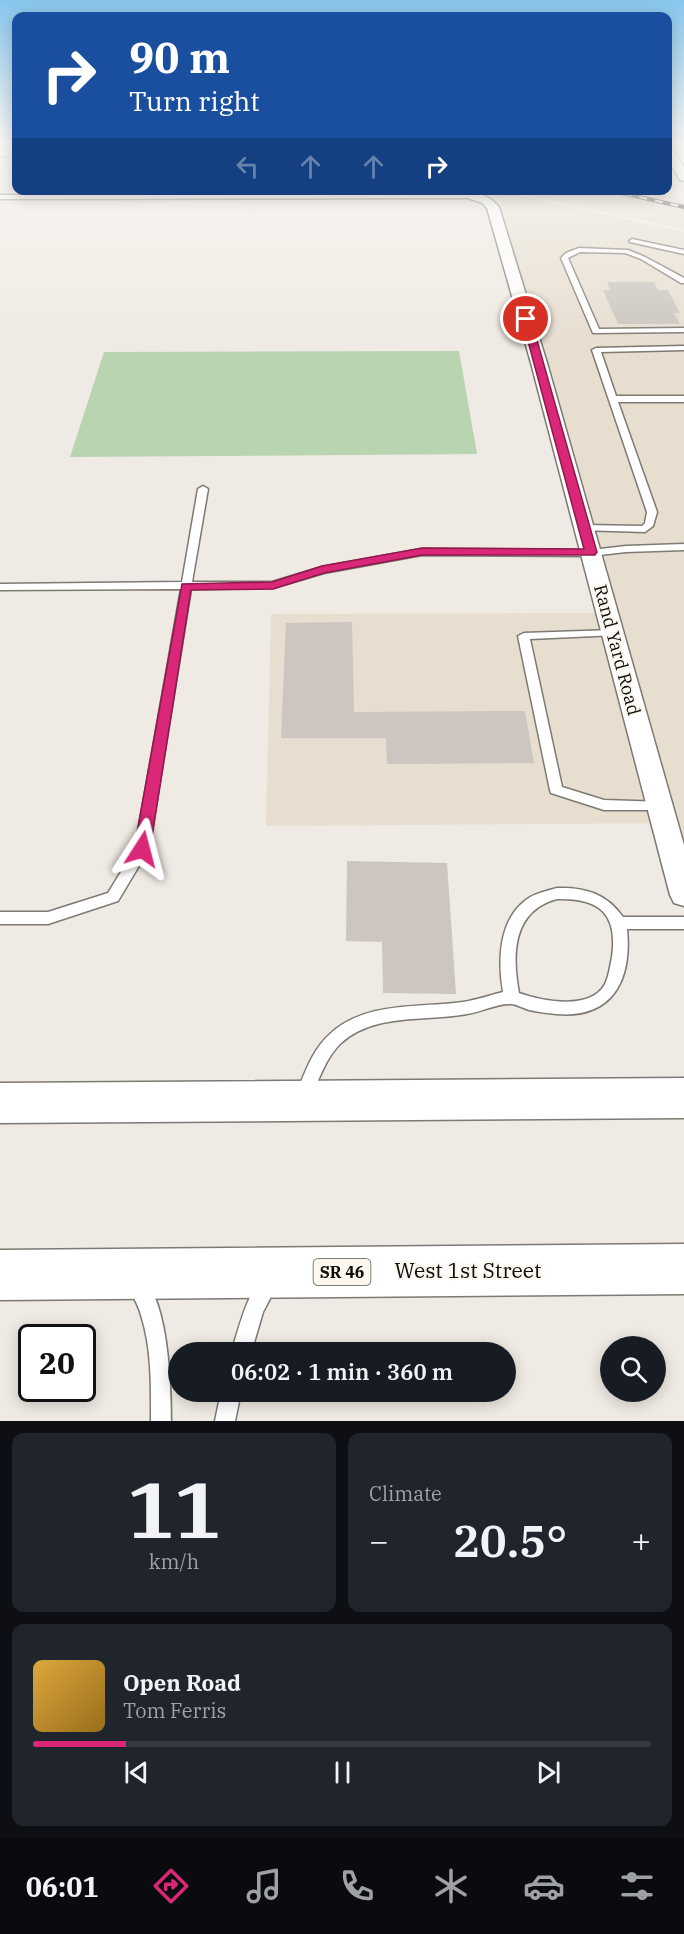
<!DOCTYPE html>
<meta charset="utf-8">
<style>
body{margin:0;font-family:"IBM Plex Serif",serif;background:#20242c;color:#f1f3f6;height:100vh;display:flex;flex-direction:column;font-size:22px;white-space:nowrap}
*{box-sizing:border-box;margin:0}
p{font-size:20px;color:#9ea1a6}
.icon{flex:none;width:33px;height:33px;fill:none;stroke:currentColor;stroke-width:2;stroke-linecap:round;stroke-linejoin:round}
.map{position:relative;height:1421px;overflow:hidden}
.details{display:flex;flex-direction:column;gap:12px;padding:12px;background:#0d0f14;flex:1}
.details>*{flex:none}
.guide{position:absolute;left:12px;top:12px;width:660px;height:183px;border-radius:12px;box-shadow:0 3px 15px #0003;background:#1a4fa0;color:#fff;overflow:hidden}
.buttons{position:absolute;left:600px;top:1336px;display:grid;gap:12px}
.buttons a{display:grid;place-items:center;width:66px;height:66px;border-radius:50%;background:#171b24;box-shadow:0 3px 15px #0003;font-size:30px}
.speed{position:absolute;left:18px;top:1324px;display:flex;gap:12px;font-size:30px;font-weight:700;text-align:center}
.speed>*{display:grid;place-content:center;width:78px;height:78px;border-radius:50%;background:#171b24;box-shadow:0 3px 15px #0003;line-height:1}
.speed .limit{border:3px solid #111;border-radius:9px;background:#fff;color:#111}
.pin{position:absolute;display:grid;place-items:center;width:51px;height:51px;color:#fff;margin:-26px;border:3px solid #fff;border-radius:50%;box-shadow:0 2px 6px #0007}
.me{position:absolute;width:66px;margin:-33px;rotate:9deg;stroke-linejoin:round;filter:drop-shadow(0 0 4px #0008)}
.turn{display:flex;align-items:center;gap:21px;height:126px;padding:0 18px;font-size:27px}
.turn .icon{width:78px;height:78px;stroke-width:2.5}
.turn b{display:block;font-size:42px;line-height:51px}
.lanes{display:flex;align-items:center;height:57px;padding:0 18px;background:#0003;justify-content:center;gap:30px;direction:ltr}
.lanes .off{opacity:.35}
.big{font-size:45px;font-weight:600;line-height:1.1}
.details .widget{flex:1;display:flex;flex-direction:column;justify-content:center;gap:9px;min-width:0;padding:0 21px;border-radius:12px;background:#20242c}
.details .dial{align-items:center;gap:0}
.dial b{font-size:78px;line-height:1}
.song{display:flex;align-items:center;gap:18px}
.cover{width:72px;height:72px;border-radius:9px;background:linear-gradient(135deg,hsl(40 70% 55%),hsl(40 70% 35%))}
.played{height:6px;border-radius:3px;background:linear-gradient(90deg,#db2777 15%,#363941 15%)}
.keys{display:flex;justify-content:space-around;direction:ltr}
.heat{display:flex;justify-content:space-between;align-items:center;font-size:33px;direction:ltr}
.details .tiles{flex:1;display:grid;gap:12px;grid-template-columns:1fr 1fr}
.widget:last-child{grid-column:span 2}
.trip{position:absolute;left:168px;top:1342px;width:348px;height:60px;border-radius:30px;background:#171b24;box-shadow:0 3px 15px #0003;font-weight:600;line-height:60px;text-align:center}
.tab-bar{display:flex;height:96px;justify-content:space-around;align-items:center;background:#090b0e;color:#9ea1a6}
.tab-bar .icon{width:42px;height:42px}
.tab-bar .on{color:#db2777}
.tab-bar b{font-size:27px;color:#f1f3f6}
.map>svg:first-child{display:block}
.built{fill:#e7ded0}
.green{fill:#b9d4b1}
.building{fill:#ccc5c0}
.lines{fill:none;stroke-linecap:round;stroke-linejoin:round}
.service-casing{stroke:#7d7973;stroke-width:3}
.minor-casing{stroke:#7d7973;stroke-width:3}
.primary-casing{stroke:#7d7973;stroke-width:3}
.service{fill:#fff;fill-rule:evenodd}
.minor{fill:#fff;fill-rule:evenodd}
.primary{fill:#fff;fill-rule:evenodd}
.rail-casing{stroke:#423f3c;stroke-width:4}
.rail{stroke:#fcf8f0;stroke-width:2;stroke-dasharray:8;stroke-linecap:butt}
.route{fill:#db2777;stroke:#8e194d;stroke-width:1.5}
.labels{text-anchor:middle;stroke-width:4.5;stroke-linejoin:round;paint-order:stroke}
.shield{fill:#fcf8f0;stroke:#575450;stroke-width:1.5}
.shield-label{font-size:16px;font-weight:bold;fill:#100e0c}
.street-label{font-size:18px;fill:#100e0c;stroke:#fcf8f0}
.near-street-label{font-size:21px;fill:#100e0c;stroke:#fcf8f0}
</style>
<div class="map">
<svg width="684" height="1421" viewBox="0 0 684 1421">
<rect width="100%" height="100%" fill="#efeae3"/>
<g class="built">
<path d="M498,191l186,41v609l-6,-18 -412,3 5,-212 347,-1 -107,-369z"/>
<path d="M643,191l41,8v30l-175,-38z"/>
</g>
<path class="green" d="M459,351l18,103 -407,3 34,-105z"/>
<g class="building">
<path d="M607,282h47l4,8h10l12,23h-6l6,11h-62l-15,-34h7z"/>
<path d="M352,622l2,90 171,-1 9,52 -147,1 -1,-26h-105l5,-115z"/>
<path d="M347,861l100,2 9,131 -73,-1 -1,-51 -36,-1z"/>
</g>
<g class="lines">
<g class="service-casing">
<g id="service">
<path d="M0,195l475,-1 3,2 -3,2 -475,1z"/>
<path d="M632,239l52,11v4l-54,-12 -1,-1z"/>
<path d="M579,248l49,2 17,7 39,21v5h-3l-40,-24 -16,-6 -45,-1 -12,6 31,71 85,-1v4l-91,1 -32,-75 5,-5z"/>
<path d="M684,346v4l-83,2 15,44h68v6h-66l39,110 -4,14 -8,6 -65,-2 -1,-2 5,-3 58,1 3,-3 2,-11 -55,-162 4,-2z"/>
<path d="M203,486l5,3 -16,93h80l50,-15 100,-18 169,1 35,-4 58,-2v6l-58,2 -35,4 -169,-1 -98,18 -51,15 -82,1 -42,260 -31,52 -70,23h-48v-12h48l60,-19 27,-44 46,-260 -181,1v-6l182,-2 16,-93z"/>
<path d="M613,630l6,3 -2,2 -87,4 32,148 42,13 61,2 2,3 -2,3 -5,2h-56l-53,-17 -1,-3 -32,-154 6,-3z"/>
<path d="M557,888c28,-1 50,6 66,29h61v12h-57c5,51 -14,90 -71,85 -9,-1 -18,-2 -27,-4 -6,-2 -11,-5 -17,-6 -15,-1 -30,8 -45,10 -41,8 -93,-2 -127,30 -15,15 -21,36 -30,55l-6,2 -6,-2 -2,-5c9,-21 16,-44 34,-60 35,-33 89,-26 133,-32 14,-2 27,-7 40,-10 -5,-30 -5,-71 23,-92 9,-7 21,-9 31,-12zM557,899c43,-1 61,15 55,58 -2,9 -3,19 -7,27 -14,27 -64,17 -86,9 -7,-38 -7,-82 38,-94z"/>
<path d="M137,1276c32,13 34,114 34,145h-20c0,-35 1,-72 -10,-106 -3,-11 -9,-20 -13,-30l2,-7z"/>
<path d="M268,1276l7,2 2,7 -14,27 -12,41h-20c7,-20 17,-69 37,-77z"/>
<path d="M221,1392h20l-6,29h-20z"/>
</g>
</g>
<g class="minor-casing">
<g id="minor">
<path d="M668,147l4,1 12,19v14l-4,-1 -12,-21z"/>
<rect x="0" y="150" width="16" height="6"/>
<path d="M445,190c20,0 41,1 54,17l48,156 137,482v61l-10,-3 -4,-8 -139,-532 -44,-155 -5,-5z"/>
</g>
</g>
<g class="primary-casing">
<g id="primary">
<path d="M684,1078v40l-684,5v-40z"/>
<path d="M684,1244v50l-684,6v-50z"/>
</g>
</g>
<use href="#service" class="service"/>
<use href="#minor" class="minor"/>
<use href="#primary" class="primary"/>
<g class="rail-casing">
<path id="rail" d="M608,190l76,17"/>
</g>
<use href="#rail" class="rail"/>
</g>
<linearGradient id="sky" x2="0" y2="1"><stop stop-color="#88c6ec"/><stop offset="0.42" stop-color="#f8f6f2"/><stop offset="1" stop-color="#f8f6f2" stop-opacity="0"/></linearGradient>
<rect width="684" height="344" fill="url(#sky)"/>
<path class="route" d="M526,316l5,3 66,233 -2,3h-173l-98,18 -51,16 -82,1 -41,259 -3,4h-11l-2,-4 48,-265 90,-2 50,-16 100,-18 162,1 -62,-230z"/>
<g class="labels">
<rect class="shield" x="313.5" y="1259" width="57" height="26" rx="4.5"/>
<g class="shield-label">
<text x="342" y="1278">SR 46</text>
</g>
<g class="street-label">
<text transform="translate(617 650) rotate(75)" y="6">Rand Yard Road</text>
</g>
<g class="near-street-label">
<text x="468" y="1278">West 1st Street</text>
</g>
</g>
</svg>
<div class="buttons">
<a><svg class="icon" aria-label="search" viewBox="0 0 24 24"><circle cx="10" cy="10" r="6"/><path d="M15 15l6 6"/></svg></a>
</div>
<div class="speed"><div class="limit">20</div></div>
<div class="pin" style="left:526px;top:319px;background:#d93025"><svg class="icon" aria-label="arrive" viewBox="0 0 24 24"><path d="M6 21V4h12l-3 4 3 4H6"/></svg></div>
<svg class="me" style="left:142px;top:849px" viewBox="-20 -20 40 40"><path d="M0-17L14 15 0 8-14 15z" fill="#db2777" stroke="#fff" stroke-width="4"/></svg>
<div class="trip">06:02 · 1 min · 360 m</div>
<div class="guide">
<div class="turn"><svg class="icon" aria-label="right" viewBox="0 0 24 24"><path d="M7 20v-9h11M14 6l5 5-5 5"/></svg><div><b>90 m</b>Turn right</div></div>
<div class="lanes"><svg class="icon off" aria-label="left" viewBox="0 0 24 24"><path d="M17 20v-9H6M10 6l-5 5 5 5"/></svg><svg class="icon off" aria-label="ahead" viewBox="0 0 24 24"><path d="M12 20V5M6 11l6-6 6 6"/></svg><svg class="icon off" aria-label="ahead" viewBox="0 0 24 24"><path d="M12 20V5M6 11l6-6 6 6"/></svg><svg class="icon" aria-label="right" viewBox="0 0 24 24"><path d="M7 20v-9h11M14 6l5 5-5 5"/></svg></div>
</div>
</div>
<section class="details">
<div class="tiles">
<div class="widget dial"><b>11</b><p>km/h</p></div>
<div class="widget"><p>Climate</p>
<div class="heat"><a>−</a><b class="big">20.5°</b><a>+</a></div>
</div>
<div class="widget">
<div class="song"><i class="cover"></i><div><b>Open Road</b><p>Tom Ferris</p></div></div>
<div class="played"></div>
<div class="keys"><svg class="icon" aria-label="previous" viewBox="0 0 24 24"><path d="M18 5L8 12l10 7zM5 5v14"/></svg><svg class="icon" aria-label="pause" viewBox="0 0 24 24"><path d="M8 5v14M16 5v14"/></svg><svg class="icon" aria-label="next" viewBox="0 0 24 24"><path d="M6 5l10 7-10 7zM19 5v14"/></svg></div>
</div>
</div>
</section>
<nav class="tab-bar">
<b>06:01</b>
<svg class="icon on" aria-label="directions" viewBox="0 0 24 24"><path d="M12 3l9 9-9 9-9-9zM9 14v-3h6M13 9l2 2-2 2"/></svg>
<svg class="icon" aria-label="music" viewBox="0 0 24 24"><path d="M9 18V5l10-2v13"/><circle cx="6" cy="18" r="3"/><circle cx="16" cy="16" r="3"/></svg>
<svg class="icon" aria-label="phone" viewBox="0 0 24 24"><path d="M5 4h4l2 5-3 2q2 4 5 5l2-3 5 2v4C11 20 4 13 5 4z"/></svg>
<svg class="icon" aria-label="climate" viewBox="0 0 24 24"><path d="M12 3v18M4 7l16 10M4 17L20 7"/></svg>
<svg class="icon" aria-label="car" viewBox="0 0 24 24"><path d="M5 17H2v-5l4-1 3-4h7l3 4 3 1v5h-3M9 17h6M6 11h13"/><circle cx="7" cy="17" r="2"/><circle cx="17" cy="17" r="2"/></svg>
<svg class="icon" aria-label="filters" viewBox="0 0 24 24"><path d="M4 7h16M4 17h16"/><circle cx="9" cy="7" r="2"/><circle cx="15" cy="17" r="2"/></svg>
</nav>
